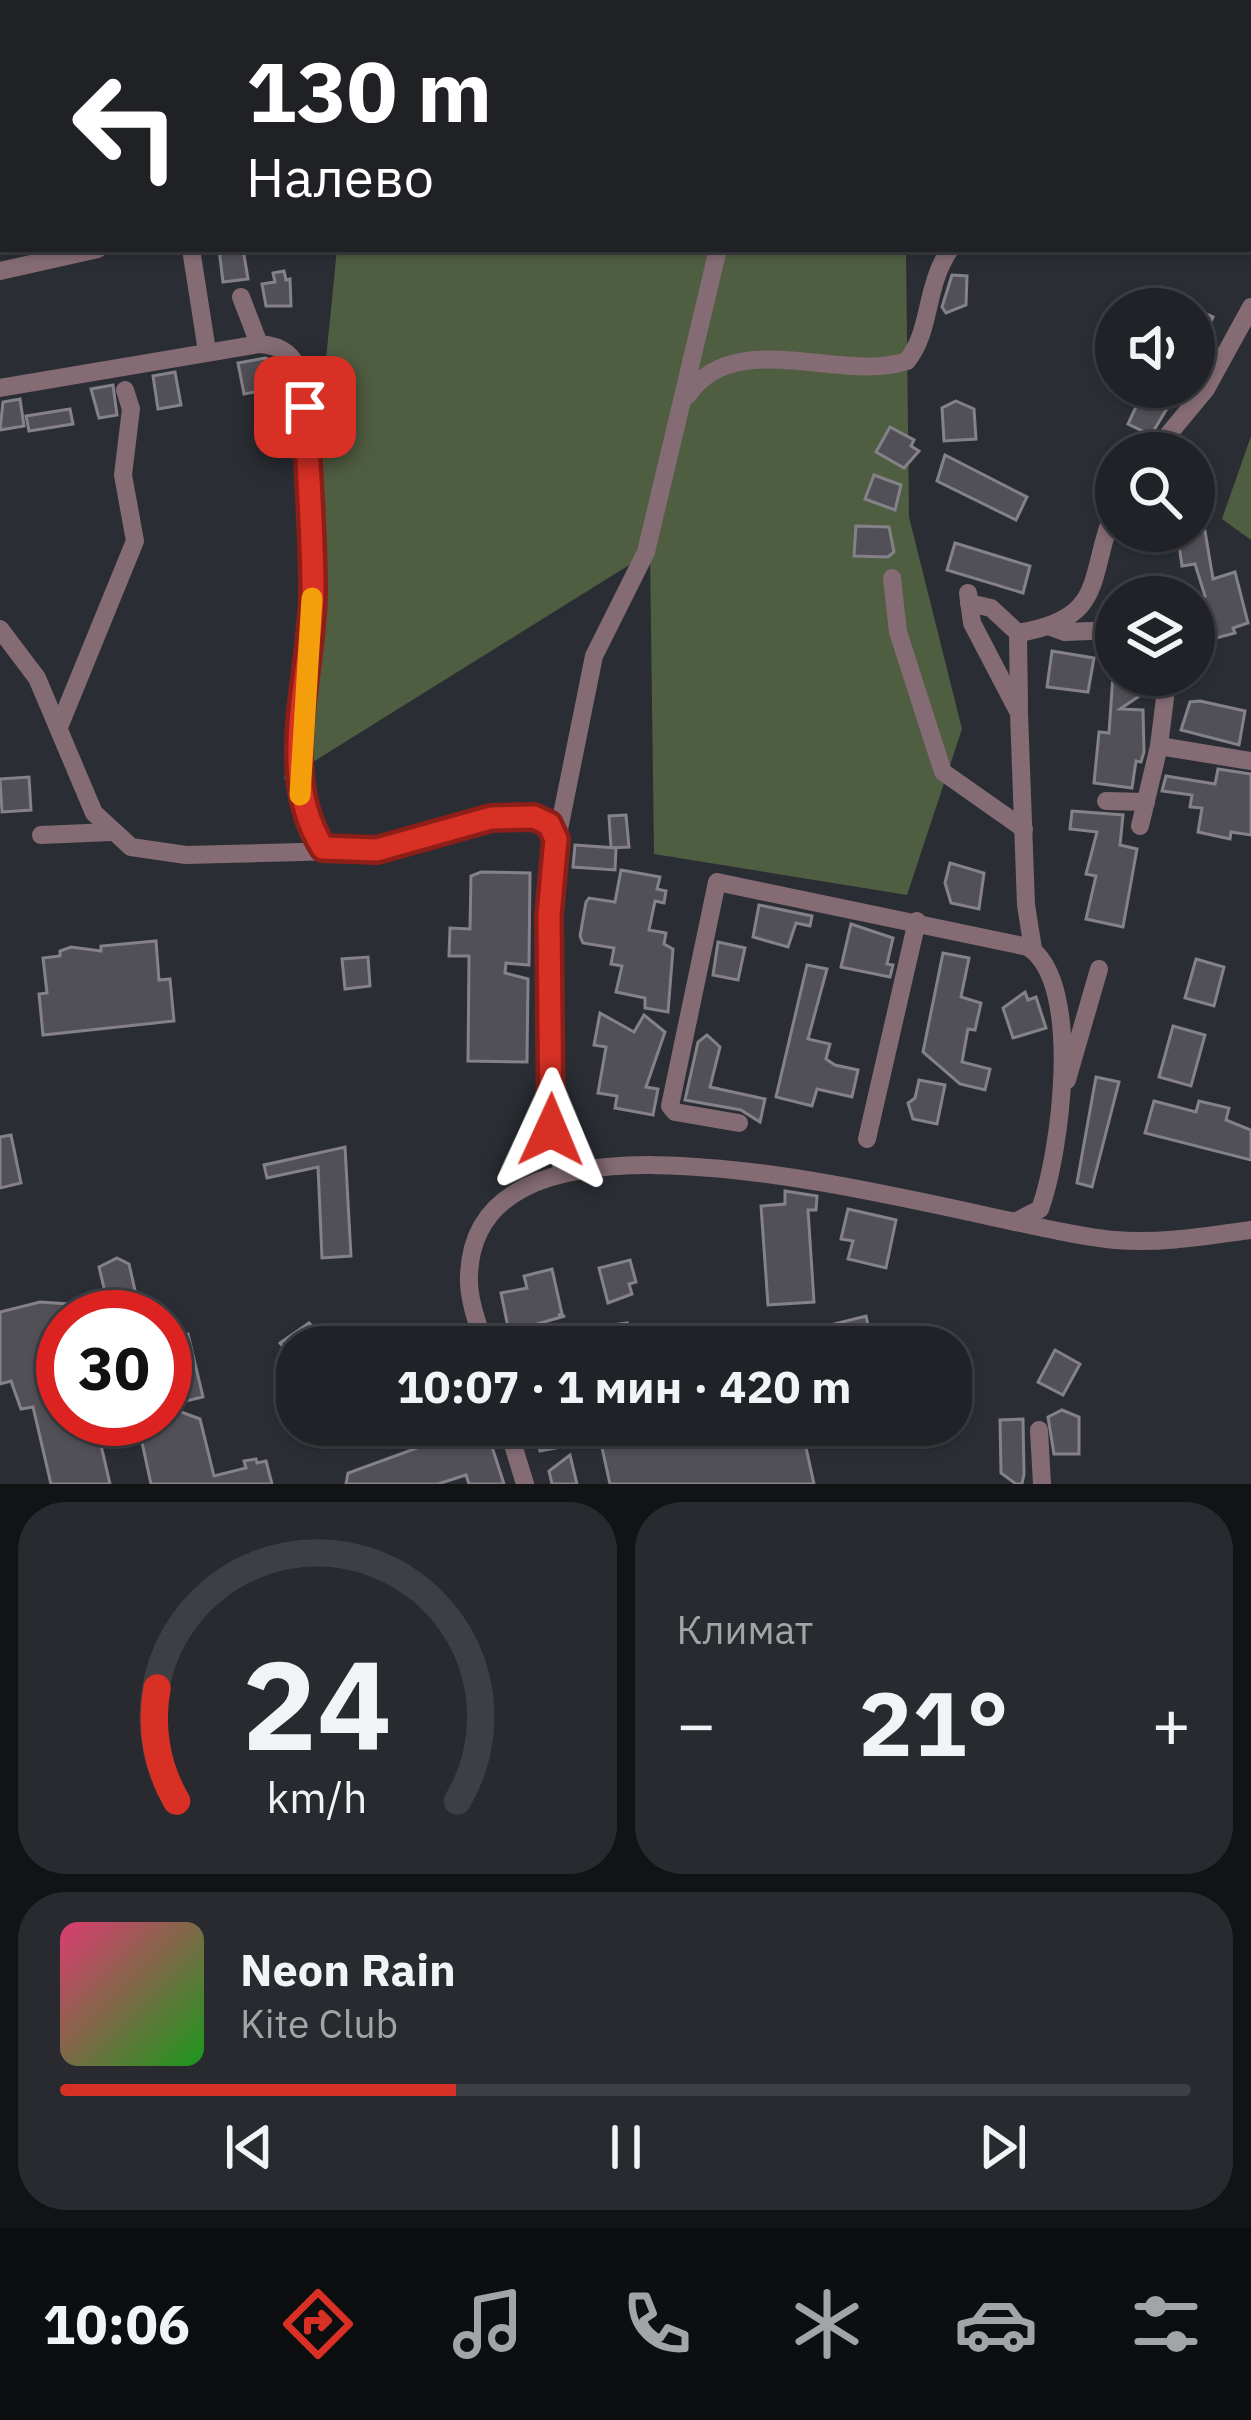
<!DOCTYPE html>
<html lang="ru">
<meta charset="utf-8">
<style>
body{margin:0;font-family:"IBM Plex Sans",sans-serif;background:#282a2f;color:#f1f3f6;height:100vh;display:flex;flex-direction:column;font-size:45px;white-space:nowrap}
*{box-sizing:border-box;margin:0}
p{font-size:39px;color:#a2a4a7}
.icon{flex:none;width:66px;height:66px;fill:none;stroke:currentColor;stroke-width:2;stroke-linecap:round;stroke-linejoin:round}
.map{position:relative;height:1484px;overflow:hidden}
.side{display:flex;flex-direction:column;gap:18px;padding:18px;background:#121315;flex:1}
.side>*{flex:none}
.hud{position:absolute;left:0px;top:0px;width:1251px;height:252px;box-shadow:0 3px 9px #0004,0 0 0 3px #3d3f44;background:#202124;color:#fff;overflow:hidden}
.tools{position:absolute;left:1095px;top:288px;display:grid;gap:24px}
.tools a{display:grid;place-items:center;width:120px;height:120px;border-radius:50%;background:#202227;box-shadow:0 3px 9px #0004,0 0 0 3px #3d3f44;font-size:60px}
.speed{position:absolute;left:36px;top:1290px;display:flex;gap:24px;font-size:60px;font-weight:700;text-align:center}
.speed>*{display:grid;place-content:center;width:156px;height:156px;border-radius:50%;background:#202227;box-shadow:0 3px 9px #0004,0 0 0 3px #3d3f44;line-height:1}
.speed .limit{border:18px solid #d22;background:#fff;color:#111}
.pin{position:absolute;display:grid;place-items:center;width:102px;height:102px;color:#fff;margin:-51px;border-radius:24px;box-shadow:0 6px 18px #0006}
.me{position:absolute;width:132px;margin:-66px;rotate:1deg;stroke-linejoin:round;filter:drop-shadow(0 0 9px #0008)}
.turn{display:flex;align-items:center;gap:42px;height:252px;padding:0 48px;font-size:54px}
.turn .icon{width:156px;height:156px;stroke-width:2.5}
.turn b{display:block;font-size:84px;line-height:102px}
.big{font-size:90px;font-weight:700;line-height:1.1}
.side .widget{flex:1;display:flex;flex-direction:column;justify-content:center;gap:18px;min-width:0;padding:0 42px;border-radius:48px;background:#282a2f}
.side .dial{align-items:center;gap:0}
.dial svg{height:312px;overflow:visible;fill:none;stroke:#3d3f44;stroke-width:7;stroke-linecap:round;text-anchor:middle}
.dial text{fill:#f1f3f6;stroke:none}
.song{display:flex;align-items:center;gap:36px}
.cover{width:144px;height:144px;border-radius:18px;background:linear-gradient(135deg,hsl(340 70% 55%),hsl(120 70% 35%))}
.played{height:12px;border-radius:6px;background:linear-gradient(90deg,#d93025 35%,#3d3f44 35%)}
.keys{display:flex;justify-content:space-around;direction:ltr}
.heat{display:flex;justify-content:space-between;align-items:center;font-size:66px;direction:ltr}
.side .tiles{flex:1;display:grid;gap:18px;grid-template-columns:1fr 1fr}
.widget:last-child{grid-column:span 2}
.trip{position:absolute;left:276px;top:1326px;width:696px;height:120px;border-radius:48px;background:#202227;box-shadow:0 3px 9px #0004,0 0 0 3px #3d3f44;font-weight:700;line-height:120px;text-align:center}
.menu{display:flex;height:192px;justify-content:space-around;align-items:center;background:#0d0e10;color:#a2a4a7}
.menu .icon{width:84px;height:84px}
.menu .active{color:#d93025}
.menu b{font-size:54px;color:#f1f3f6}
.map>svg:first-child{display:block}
.green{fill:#4f5d41}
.building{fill:#525057;stroke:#848188;stroke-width:3}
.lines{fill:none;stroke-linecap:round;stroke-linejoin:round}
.minor{stroke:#846b74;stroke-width:18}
.route-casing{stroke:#8d1f18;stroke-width:30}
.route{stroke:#d93025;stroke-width:21}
.slow{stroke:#f59e0b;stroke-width:21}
</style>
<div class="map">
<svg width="1251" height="1484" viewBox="0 0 1251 1484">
<rect width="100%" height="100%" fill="#2a2e34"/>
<g class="green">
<path d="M362,0h889v142l-3,-139z"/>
<path d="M337,249h569l3,268 53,212 -55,166 -253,-41 -4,-302 -366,228z"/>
<path d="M1251,436v104l-29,-21z"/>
</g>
<g class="building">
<path d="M219,249h24l5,30 -25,3z"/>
<path d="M284,271l2,9 4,-1 1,27h-25l-4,-22 13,-2 -2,-9z"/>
<path d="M952,275l15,1 -1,29 -20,8 -4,-6z"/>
<path d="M1194,308l19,9 -19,40z"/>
<path d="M265,358l10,4 5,25 -36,7 -6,-31z"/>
<path d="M175,372l6,33 -23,4 -5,-33z"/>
<path d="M113,385l4,30 -18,3 -8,-29z"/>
<path d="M1145,387h35l-29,48 -23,-11z"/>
<path d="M20,399l4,27 -24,4 3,-28z"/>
<path d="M956,401l18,8 2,30 -32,2 -2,-33z"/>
<path d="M70,409l3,15 -44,7 -3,-15z"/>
<path d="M890,427l24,13 -3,6 8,5 -15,17 -28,-16z"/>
<path d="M945,455l82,42 -11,23 -79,-39z"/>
<path d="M874,475l27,10 -6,25 -30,-11z"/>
<path d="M1194,476l13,1 -4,51 -9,-1z"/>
<path d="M856,526l33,1 5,25 -6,5 -34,-1z"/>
<path d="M1177,531h28l8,48 22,-7 13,51 -15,5 2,5 -26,7 -11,-42 7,-2 -10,-32 -13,2z"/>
<path d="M955,543l75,23 -7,27 -76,-23z"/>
<path d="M1052,651l42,7 -6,34 -41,-5z"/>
<path d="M1113,675h36l-2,16 -27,18 23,1 1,42 -3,10 -5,-1 -4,27 -38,-5 5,-51 10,1z"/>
<path d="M1200,701l45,10 -6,34 -58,-15 9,-28z"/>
<path d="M1218,769l33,5v61l-20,-3 -1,7 -32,-7 4,-24 -12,-1 2,-12 -30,-4 4,-15 49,8z"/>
<path d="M29,777l2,33 -29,2 -2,-33z"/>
<path d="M1072,811l51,4 -3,30 17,4 -14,78 -37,-8 10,-43 -10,-2 11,-42 -27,-3z"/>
<path d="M626,815l3,32 -18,1 -2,-32z"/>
<path d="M575,845l41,3 -1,22 -42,-3z"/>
<path d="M950,863l34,10 -5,36 -28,-6 -6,-20z"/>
<path d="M621,870l39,7 -3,12 9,2 -2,12 -9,-2 -6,29 17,3 -2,11 9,5 -5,63 -23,-4v-10l-29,-6 6,-26 -11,-2 3,-16 -31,-5 -3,-7 6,-34 3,-4 26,4z"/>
<path d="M481,872l49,1 -1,92 -23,-2 -1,10 23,6 -1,83 -59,-1 1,-105h-20l1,-28 20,1 1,-53z"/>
<path d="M759,905l53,11 -2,10 -14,-3 -8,24 -35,-10z"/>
<path d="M851,924l42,14 -6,26 6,1 -3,12 -49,-10z"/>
<path d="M156,941l3,39 11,-1 4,42 -131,14 -4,-41 8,-1 -4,-35 17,-2v-5l11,-4 30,4v-5z"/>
<path d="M718,942l27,6 -7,32 -25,-5z"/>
<path d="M943,953l26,5 -8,39 20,6 -6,27 -7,-1 -6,33 28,7 -5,21 -25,-6 -37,-32z"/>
<path d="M368,957l2,29 -25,3 -3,-30z"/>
<path d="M1196,959l28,8 -10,39 -29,-8z"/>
<path d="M807,965l20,4 -19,70 22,5 -4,15 9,6 23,5 -6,27 -35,-8 -5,17 -36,-9z"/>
<path d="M1025,992l3,8 8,-3 10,31 -33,10 -10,-30z"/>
<path d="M600,1013l34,19 10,-17 21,17 -19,55 12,2 -5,26 -38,-7 2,-12 -19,-3 8,-46 -12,-2z"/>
<path d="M1173,1026l32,9 -14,51 -32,-9z"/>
<path d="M707,1035l13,12 -10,40 55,12 -5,23 -19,-12 -56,-10 13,-58z"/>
<path d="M1096,1077l23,5 -27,105 -15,-4z"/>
<path d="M919,1080l26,5 -8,39 -24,-5 -5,-16 7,-5z"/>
<path d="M1154,1101l42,11 3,-11 30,7 -3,12 25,10v30l-106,-27z"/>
<path d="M11,1135l10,48 -21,5v-51z"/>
<path d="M345,1147l6,109 -29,2 -4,-91 -51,11 -3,-13z"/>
<path d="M785,1191l32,5 -1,14h-8l6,92 -46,3 -7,-99 24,-2z"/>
<path d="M848,1209l48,11 -10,48 -38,-9 5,-18 -12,-2z"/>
<path d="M117,1258l12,6 12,53h-30l-12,-50z"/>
<path d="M630,1260l6,22 -7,2 3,10 -24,9 -9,-35z"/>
<path d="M552,1269l10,45 -4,1 7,1 -56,16 -8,-39 26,-5 -3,-12z"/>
<path d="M40,1302l29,2 3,13h-9v102h32l15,65h-59l-18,-77 -12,2 -10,-28 -11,3v-72z"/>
<path d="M866,1316l5,22 -35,9 -6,-22z"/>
<path d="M309,1323l22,24h-34v17l-17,-21z"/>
<path d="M627,1323l-3,22 -21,2 -6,-20z"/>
<path d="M188,1334l15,63 -38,9v-67z"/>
<path d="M1055,1350l25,14 -17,31 -25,-13z"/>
<path d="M165,1406l35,13 14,57 32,-8 -2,-7 12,-2 1,4 9,-2 6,23h-121l-14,-65h28z"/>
<path d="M1062,1410l17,7v37h-25l-6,-37z"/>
<path d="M1023,1419l1,55 -2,10h-6l-15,-11 -1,-53z"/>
<path d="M422,1425h63l19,59h-35l-3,-9 -28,9h-92l2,-11 80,-29z"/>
<path d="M534,1425h37l5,19 -36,7z"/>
<path d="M597,1425h204l13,59h-204z"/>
<path d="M570,1455l7,29h-25l-3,-13z"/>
</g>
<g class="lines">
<g class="minor">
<path d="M192,0l3,3"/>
<path d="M50,3l20,-3"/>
<path d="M764,3l1,-3"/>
<path d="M0,10l3,-1"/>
<path d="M191,249l16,102"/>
<path d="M0,271l98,-22"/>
<path d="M241,297l18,47"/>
<path d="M0,388l259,-44c26,2 32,11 45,32l9,219 -14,192 6,33 18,28"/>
<path d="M688,395c46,-69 153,-12 219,-34 25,-31 17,-73 43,-112"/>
<path d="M1153,453l53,-64 45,-82"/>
<path d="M892,578l6,54 45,140 81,57"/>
<path d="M968,593l4,30 47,90 7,192 7,44"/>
<path d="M969,603l22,5 27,25"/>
<path d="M1051,627l14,5 51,-2"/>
<path d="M0,629l37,49 57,135 37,34 55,8 191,-5 114,-32 43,-1 15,7 8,15"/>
<path d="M1019,708l-1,-75c92,-15 68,-58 98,-127"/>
<path d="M59,727l76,-186 -12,-66 8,-66 -6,-19"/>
<path d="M1159,746l6,-48"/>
<path d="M1106,801l40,1"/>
<path d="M1140,826l19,-80 92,15"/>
<path d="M41,835l70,-3"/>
<path d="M1067,1080l32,-111"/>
<path d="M739,1123l-64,-11 -5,-6 47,-224 311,65c56,35 32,208 12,262l-25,13"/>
<path d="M867,1139l50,-218"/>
<path d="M563,1171l-12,-41 -2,-215 8,-76 37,-183 52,-104 72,-303"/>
<path d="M485,1347c-7,-23 -17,-47 -16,-71 6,-221 525,-45 646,-36 45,4 92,-4 136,-10"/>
<path d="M507,1425l18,59"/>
<path d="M1039,1430l3,54"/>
</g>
</g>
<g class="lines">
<g class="route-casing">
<path id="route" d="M305,407c3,62 8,124 8,186 -1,84 -37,181 10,255l54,2 114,-32 43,-1 15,7 7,15 -7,76 2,215"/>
</g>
<use href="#route" class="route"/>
<path class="slow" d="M300,795l12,-197"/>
</g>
</svg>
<div class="tools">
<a><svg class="icon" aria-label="sound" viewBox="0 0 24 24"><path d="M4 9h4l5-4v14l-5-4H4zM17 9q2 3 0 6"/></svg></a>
<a><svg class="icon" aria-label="search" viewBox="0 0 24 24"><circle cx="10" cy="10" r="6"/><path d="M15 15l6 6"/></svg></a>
<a><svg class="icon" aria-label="layers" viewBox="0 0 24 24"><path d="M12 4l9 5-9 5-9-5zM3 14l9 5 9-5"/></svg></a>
</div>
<div class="speed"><div class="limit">30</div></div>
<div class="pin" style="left:305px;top:407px;background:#d93025"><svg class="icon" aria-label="arrive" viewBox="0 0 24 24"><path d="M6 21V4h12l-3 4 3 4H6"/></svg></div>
<svg class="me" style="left:551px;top:1130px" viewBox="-20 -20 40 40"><path d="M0-17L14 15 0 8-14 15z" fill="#d93025" stroke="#fff" stroke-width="4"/></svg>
<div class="trip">10:07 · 1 мин · 420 m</div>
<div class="hud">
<div class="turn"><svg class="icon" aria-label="left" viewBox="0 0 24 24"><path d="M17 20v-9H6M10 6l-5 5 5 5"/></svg><div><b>130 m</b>Налево</div></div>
</div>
</div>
<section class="side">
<div class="tiles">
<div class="widget dial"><svg viewBox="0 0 100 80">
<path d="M14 69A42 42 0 1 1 86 69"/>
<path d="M14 69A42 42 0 0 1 9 40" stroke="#d93025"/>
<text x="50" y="56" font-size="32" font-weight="700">24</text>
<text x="50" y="72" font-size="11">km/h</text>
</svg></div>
<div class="widget"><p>Климат</p>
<div class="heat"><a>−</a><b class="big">21°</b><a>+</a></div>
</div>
<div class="widget">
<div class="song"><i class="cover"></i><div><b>Neon Rain</b><p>Kite Club</p></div></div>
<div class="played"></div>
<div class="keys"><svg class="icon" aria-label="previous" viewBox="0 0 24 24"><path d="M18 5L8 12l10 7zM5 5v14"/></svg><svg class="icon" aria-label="pause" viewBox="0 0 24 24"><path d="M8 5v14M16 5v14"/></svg><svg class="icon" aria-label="next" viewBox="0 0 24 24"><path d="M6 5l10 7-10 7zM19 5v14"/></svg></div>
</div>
</div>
</section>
<nav class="menu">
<b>10:06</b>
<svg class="icon active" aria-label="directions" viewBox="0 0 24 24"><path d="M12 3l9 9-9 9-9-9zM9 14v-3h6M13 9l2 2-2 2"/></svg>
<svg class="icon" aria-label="music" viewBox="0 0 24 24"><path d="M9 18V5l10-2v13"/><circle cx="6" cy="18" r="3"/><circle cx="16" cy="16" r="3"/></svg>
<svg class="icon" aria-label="phone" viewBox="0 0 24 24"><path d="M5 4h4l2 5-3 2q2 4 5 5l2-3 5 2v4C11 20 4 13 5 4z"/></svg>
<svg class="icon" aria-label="climate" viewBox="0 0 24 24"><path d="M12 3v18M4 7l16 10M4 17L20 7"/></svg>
<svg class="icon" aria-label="car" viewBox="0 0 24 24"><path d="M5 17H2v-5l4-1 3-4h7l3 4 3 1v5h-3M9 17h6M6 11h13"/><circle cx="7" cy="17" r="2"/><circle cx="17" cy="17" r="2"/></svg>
<svg class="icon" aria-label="filters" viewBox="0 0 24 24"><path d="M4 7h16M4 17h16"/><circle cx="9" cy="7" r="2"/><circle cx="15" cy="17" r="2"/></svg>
</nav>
